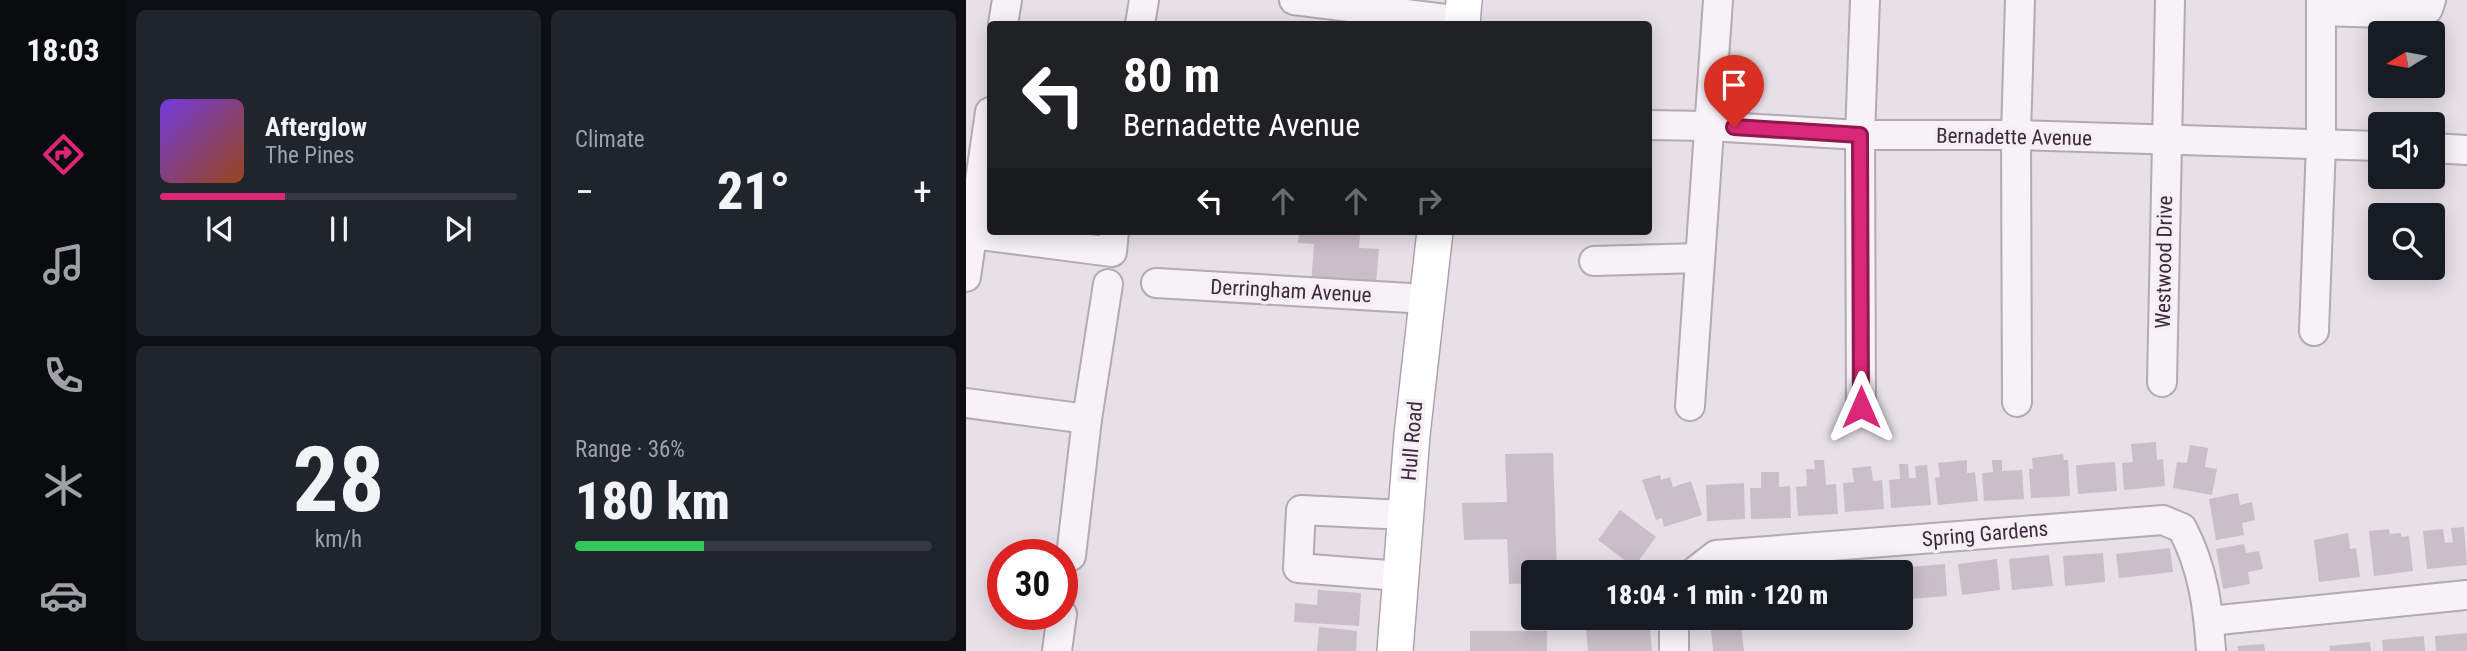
<!DOCTYPE html>
<meta charset="utf-8">
<style>
body{margin:0;font-family:"Roboto Condensed",sans-serif;background:#20242c;color:#f1f3f6;height:100vh;display:flex;flex-direction:column;font-size:26px;white-space:nowrap}
*{box-sizing:border-box;margin:0}
p{font-size:23px;color:#9ea1a6}
.icon{flex:none;width:38px;height:38px;fill:none;stroke:currentColor;stroke-width:2;stroke-linecap:round;stroke-linejoin:round}
.map{position:relative;flex:1;overflow:hidden}
.details{display:flex;flex-direction:column;gap:10px;padding:10px;background:#0d0f14;width:840px}
.details>*{flex:none}
.banner{position:absolute;left:21px;top:21px;width:665px;height:214px;border-radius:7px;box-shadow:0 4px 18px #0003;background:#202124;color:#fff;overflow:hidden}
.needle{width:46px;rotate:259deg}
.buttons{position:absolute;left:1402px;top:21px;display:grid;gap:14px}
.buttons a{display:grid;place-items:center;width:77px;height:77px;border-radius:7px;background:#171b24;box-shadow:0 4px 18px #0003;font-size:35px}
.speed{position:absolute;left:21px;top:539px;display:flex;gap:14px;font-size:35px;font-weight:700;text-align:center}
.speed>*{display:grid;place-content:center;width:91px;height:91px;border-radius:50%;background:#171b24;box-shadow:0 4px 18px #0003;line-height:1}
.speed .limit{border:10px solid #d22;background:#fff;color:#111}
.pin{position:absolute;display:grid;place-items:center;width:60px;height:60px;color:#fff;margin:-72px -30px;border-radius:50% 50% 50% 0;rotate:-45deg;box-shadow:0 0 7px #0007}
.pin .icon{rotate:45deg}
.me{position:absolute;width:77px;margin:-38px;rotate:0deg;stroke-linejoin:round;filter:drop-shadow(0 0 5px #0008)}
.turn{display:flex;align-items:center;gap:24px;height:147px;padding:0 21px;font-size:32px}
.turn .icon{width:91px;height:91px;stroke-width:2.5}
.turn b{display:block;font-size:49px;line-height:60px}
.lanes{display:flex;align-items:center;height:66px;padding:0 21px;background:#0003;justify-content:center;gap:35px;direction:ltr}
.lanes .off{opacity:.35}
.big{font-size:52px;font-weight:800;line-height:1.1}
.details .tile{flex:1;display:flex;flex-direction:column;justify-content:center;gap:10px;min-width:0;padding:0 24px;border-radius:10px;background:#20242c}
.details .dial{align-items:center;gap:0}
.dial b{font-size:91px;line-height:1}
.song{display:flex;align-items:center;gap:21px}
.cover{width:84px;height:84px;border-radius:10px;background:linear-gradient(135deg,hsl(260 70% 55%),hsl(20 70% 35%))}
.played{height:7px;border-radius:4px;background:linear-gradient(90deg,#db2777 35%,#363941 35%)}
.keys{display:flex;justify-content:space-around;direction:ltr}
.heat{display:flex;justify-content:space-between;align-items:center;font-size:38px;direction:ltr}
.charge{height:10px;border-radius:5px;background:linear-gradient(90deg,#34c759 36%,#363941 0)}
.details .tiles{flex:1;display:grid;gap:10px;grid-template-columns:repeat(2,1fr)}
.trip{position:absolute;left:555px;top:560px;width:392px;height:70px;border-radius:7px;background:#171b24;box-shadow:0 4px 18px #0003;font-weight:800;line-height:70px;text-align:center}
main{display:flex;flex:1;min-height:0}
.menu{display:flex;flex-direction:column;width:126px;justify-content:space-around;align-items:center;background:#090b0e;color:#9ea1a6}
.menu .icon{width:49px;height:49px}
.menu .selected{color:#db2777}
.menu b{font-size:32px;color:#f1f3f6}
.map>svg:first-child{display:block}
.building{fill:#cabec9}
.lines{fill:none;stroke-linecap:round;stroke-linejoin:round}
.minor-casing{stroke:#b4a9b4;stroke-width:32}
.major-casing{stroke:#b2a0b1;stroke-width:38}
.minor{stroke:#f6f2f6;stroke-width:28}
.major{stroke:#fff;stroke-width:35}
.route-casing{stroke:#8e194d;stroke-width:18}
.route{stroke:#db2777;stroke-width:12}
.labels{text-anchor:middle;stroke-width:7;stroke-linejoin:round;paint-order:stroke}
.street-label{font-size:21px;fill:#3d2a3c;stroke:#f5eff5}
</style>
<main>
<nav class="menu">
<b>18:03</b>
<svg class="icon selected" aria-label="directions" viewBox="0 0 24 24"><path d="M12 3l9 9-9 9-9-9zM9 14v-3h6M13 9l2 2-2 2"/></svg>
<svg class="icon" aria-label="music" viewBox="0 0 24 24"><path d="M9 18V5l10-2v13"/><circle cx="6" cy="18" r="3"/><circle cx="16" cy="16" r="3"/></svg>
<svg class="icon" aria-label="phone" viewBox="0 0 24 24"><path d="M5 4h4l2 5-3 2q2 4 5 5l2-3 5 2v4C11 20 4 13 5 4z"/></svg>
<svg class="icon" aria-label="climate" viewBox="0 0 24 24"><path d="M12 3v18M4 7l16 10M4 17L20 7"/></svg>
<svg class="icon" aria-label="car" viewBox="0 0 24 24"><path d="M5 17H2v-5l4-1 3-4h7l3 4 3 1v5h-3M9 17h6M6 11h13"/><circle cx="7" cy="17" r="2"/><circle cx="17" cy="17" r="2"/></svg>
</nav>
<section class="details">
<div class="tiles">
<div class="tile">
<div class="song"><i class="cover"></i><div><b>Afterglow</b><p>The Pines</p></div></div>
<div class="played"></div>
<div class="keys"><svg class="icon" aria-label="previous" viewBox="0 0 24 24"><path d="M18 5L8 12l10 7zM5 5v14"/></svg><svg class="icon" aria-label="pause" viewBox="0 0 24 24"><path d="M8 5v14M16 5v14"/></svg><svg class="icon" aria-label="next" viewBox="0 0 24 24"><path d="M6 5l10 7-10 7zM19 5v14"/></svg></div>
</div>
<div class="tile"><p>Climate</p>
<div class="heat"><a>−</a><b class="big">21°</b><a>+</a></div>
</div>
<div class="tile dial"><b>28</b><p>km/h</p></div>
<div class="tile"><p>Range · 36%</p><b class="big">180 km</b><div class="charge"></div></div>
</div>
</section>
<div class="map">
<svg width="1501" height="651" viewBox="0 0 1501 651">
<rect width="100%" height="100%" fill="#e7e0e7"/>
<g class="building">
<path d="M333,231l61,4 -1,13 20,1 -3,34 -65,2 3,-41 -16,-1z"/>
<path d="M1190,442l1,18 6,-1 2,27 -41,4 -2,-27 11,-1 -2,-18z"/>
<path d="M1224,445l18,3 -3,19 12,2 -5,26 -39,-7 4,-26 10,1z"/>
<path d="M587,453l4,119h-24v11l-24,1 -2,-45 -43,1 -2,-37 45,-1 -2,-48z"/>
<path d="M1097,454l1,6h4l2,36 -39,2 -2,-29h4l-1,-11z"/>
<path d="M848,460h10l2,25 10,-1 2,30 -40,2 -2,-29 11,-1 -1,-17h9z"/>
<path d="M1001,460v13l8,-1 3,29 -40,4 -3,-27 5,-1 -2,-14z"/>
<path d="M1026,460h10v11l20,-1 2,29 -40,2 -2,-28 11,-1z"/>
<path d="M1149,462l2,29 -39,3 -2,-29z"/>
<path d="M933,464h9l1,14h7l-1,-12 12,-1 4,40 -40,3 -2,-28 11,-1z"/>
<path d="M905,466l2,15 9,-1 2,29 -39,3 -2,-29 11,-1 -2,-14z"/>
<path d="M795,472h18v15l11,-1 1,32 -40,1 -1,-31h11z"/>
<path d="M694,475l1,5 9,-3 3,10 18,-6 11,34 -38,12 -2,-9 -6,2 -14,-40z"/>
<path d="M778,483l1,36 -38,2 -1,-36z"/>
<path d="M1272,493l2,12 12,-3 3,18 -13,3 2,12 -28,5 -7,-41z"/>
<path d="M654,510l36,27 -22,30 -36,-27z"/>
<path d="M1498,527l3,38 -40,4 -4,-38 20,-2 2,14 8,-1 -2,-14z"/>
<path d="M1423,529l1,5 11,-1v4l8,-1 4,35 -39,5 -5,-45z"/>
<path d="M1382,533l2,16 6,-1 4,29 -41,5 -5,-42z"/>
<path d="M1278,544l2,9 13,-2 4,18 -15,3 2,12 -27,5 -7,-40z"/>
<path d="M1204,548l3,24 -54,6 -3,-24z"/>
<path d="M1137,553l2,29 -40,4 -2,-30z"/>
<path d="M1083,555l4,31 -41,4 -3,-31z"/>
<path d="M1031,559l3,31 -38,5 -4,-31z"/>
<path d="M979,564l2,32 -37,3 -2,-32z"/>
<path d="M930,567v5h-39v-3z"/>
<path d="M352,590l43,3 -2,33 -65,-4 1,-19 22,2z"/>
<path d="M619,618h14v7l8,-1 -1,-6h12l1,5 15,-1 -1,-4h16l3,33h-64z"/>
<path d="M744,618h30l4,33h-31z"/>
<path d="M353,627l38,4 -1,20h-39z"/>
<rect x="504" y="631" width="77" height="20"/>
<path d="M1501,633v18h-31l-1,-15z"/>
<path d="M1458,636l1,15h-42l-1,-11z"/>
<path d="M1404,642l1,9h-41l-1,-5z"/>
<path d="M1298,644l1,7h-27l-1,-5z"/>
</g>
<g class="lines">
<g class="minor-casing">
<g id="minor">
<path d="M328,0l168,21"/>
<path d="M1355,11l96,3 11,-5 3,-9"/>
<path d="M37,24l4,-24"/>
<path d="M174,24l4,-24"/>
<path d="M682,125l60,1 152,9h156l364,11"/>
<path d="M1466,148l35,2"/>
<path d="M7,234l139,18 2,-21"/>
<path d="M628,261l106,-3"/>
<path d="M0,277l24,-165"/>
<path d="M190,283l271,16"/>
<path d="M1348,331l7,-187v-144"/>
<path d="M1196,382l8,-382"/>
<path d="M1051,402l-1,-267 4,-135"/>
<path d="M0,403l121,16"/>
<path d="M724,406l28,-406"/>
<path d="M895,407l-1,-272 5,-135"/>
<path d="M105,556l16,-137 21,-135"/>
<path d="M728,572l22,-17 447,-35 19,8c21,40 26,78 29,123"/>
<path d="M434,576l-102,-8 3,-58 104,5"/>
<path d="M708,618v33"/>
<path d="M1243,621l258,-26"/>
<path d="M91,651l5,-37"/>
</g>
</g>
<g class="major-casing">
<g id="major">
<path d="M496,24l2,-24"/>
<path d="M429,651l17,-216 23,-204"/>
</g>
</g>
<use href="#minor" class="minor"/>
<use href="#major" class="major"/>
</g>
<g class="lines">
<g class="route-casing">
<path id="route" d="M768,127l126,8 1,272"/>
</g>
<use href="#route" class="route"/>
</g>
<g class="labels">
<g class="street-label">
<text transform="translate(1048 137) rotate(1)" y="7">Bernadette Avenue</text>
<text transform="translate(1198 262) rotate(-89)" y="7">Westwood Drive</text>
<text transform="translate(325 291) rotate(3)" y="7">Derringham Avenue</text>
<text transform="translate(446 441) rotate(-85)" y="7">Hull Road</text>
<text transform="translate(1019 534) rotate(-5)" y="7">Spring Gardens</text>
</g>
</g>
</svg>
<div class="buttons">
<a><svg class="needle" viewBox="-14 -14 28 28"><path d="M0-13l5 13h-10z" fill="#e53935"/><path d="M0 13l5-13h-10z" fill="#9ea1a6"/></svg></a>
<a><svg class="icon" aria-label="sound" viewBox="0 0 24 24"><path d="M4 9h4l5-4v14l-5-4H4zM17 9q2 3 0 6"/></svg></a>
<a><svg class="icon" aria-label="search" viewBox="0 0 24 24"><circle cx="10" cy="10" r="6"/><path d="M15 15l6 6"/></svg></a>
</div>
<div class="speed"><div class="limit">30</div></div>
<div class="pin" style="left:768px;top:127px;background:#d93025"><svg class="icon" aria-label="arrive" viewBox="0 0 24 24"><path d="M6 21V4h12l-3 4 3 4H6"/></svg></div>
<svg class="me" style="left:895px;top:407px" viewBox="-20 -20 40 40"><path d="M0-17L14 15 0 8-14 15z" fill="#db2777" stroke="#fff" stroke-width="4"/></svg>
<div class="trip">18:04 · 1 min · 120 m</div>
<div class="banner">
<div class="turn"><svg class="icon" aria-label="left" viewBox="0 0 24 24"><path d="M17 20v-9H6M10 6l-5 5 5 5"/></svg><div><b>80 m</b>Bernadette Avenue</div></div>
<div class="lanes"><svg class="icon" aria-label="left" viewBox="0 0 24 24"><path d="M17 20v-9H6M10 6l-5 5 5 5"/></svg><svg class="icon off" aria-label="ahead" viewBox="0 0 24 24"><path d="M12 20V5M6 11l6-6 6 6"/></svg><svg class="icon off" aria-label="ahead" viewBox="0 0 24 24"><path d="M12 20V5M6 11l6-6 6 6"/></svg><svg class="icon off" aria-label="right" viewBox="0 0 24 24"><path d="M7 20v-9h11M14 6l5 5-5 5"/></svg></div>
</div>
</div>
</main>
